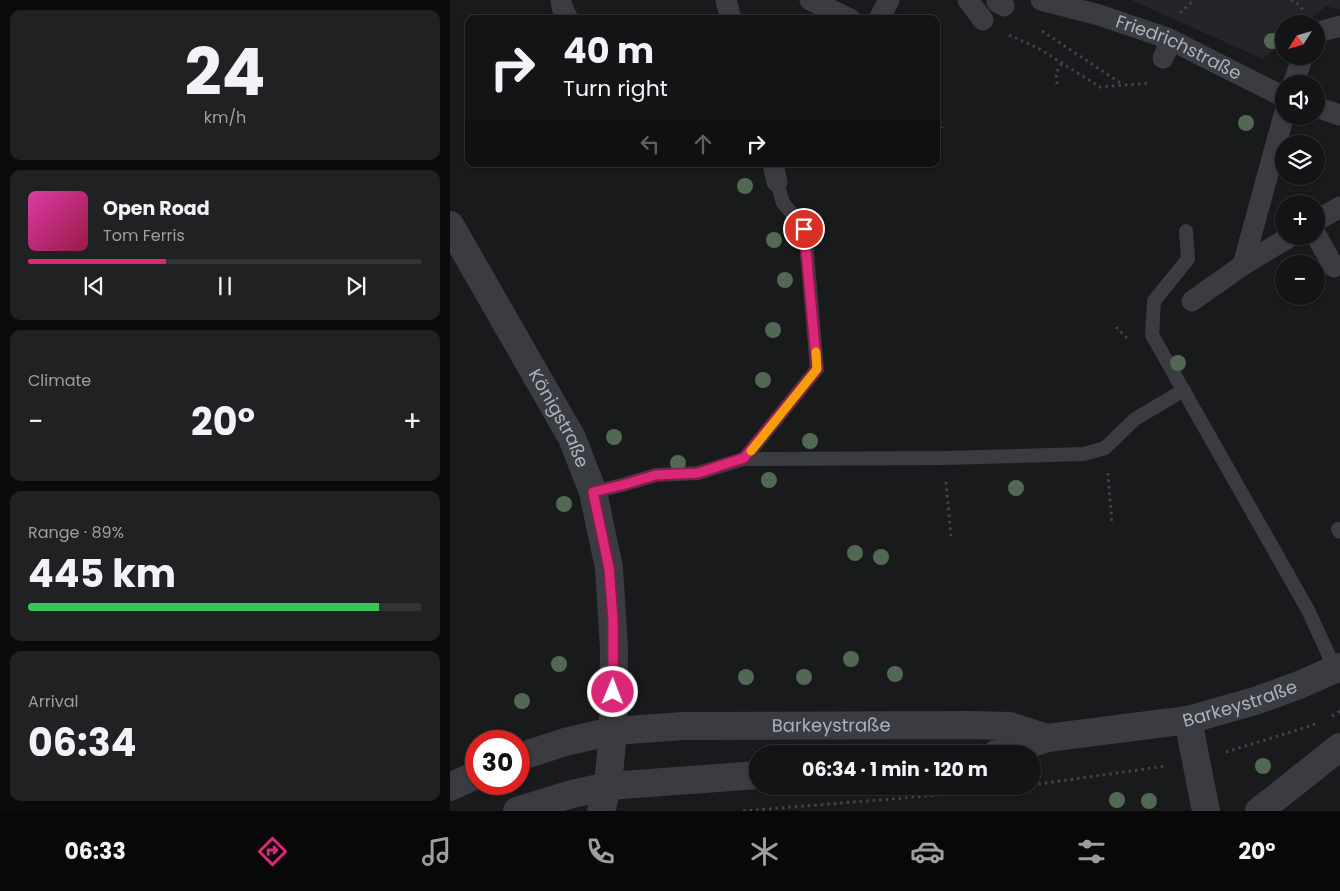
<!DOCTYPE html>
<meta charset="utf-8">
<style>
body{margin:0;font-family:Poppins,sans-serif;background:#202122;color:#f1f3f6;height:100vh;display:flex;flex-direction:column;font-size:19px;white-space:nowrap}
*{box-sizing:border-box;margin:0}
p{font-size:16px;color:#9d9ea0}
.icon{flex:none;width:28px;height:28px;fill:none;stroke:currentColor;stroke-width:2;stroke-linecap:round;stroke-linejoin:round}
.map{position:relative;flex:1;overflow:hidden}
.sheet{display:flex;flex-direction:column;gap:10px;padding:10px;background:#0a0b0c;width:450px}
.sheet>*{flex:none}
.top-card{position:absolute;left:15px;top:15px;width:475px;height:152px;border-radius:10px;box-shadow:0 1px 4px #0004,0 0 0 1px #323334;background:#131415;color:#f1f3f6;overflow:hidden}
.needle{width:32px;rotate:233deg}
.tools{position:absolute;left:825px;top:15px;display:grid;gap:10px}
.tools a{display:grid;place-items:center;width:50px;height:50px;border-radius:50%;background:#131415;box-shadow:0 1px 4px #0004,0 0 0 1px #323334;font-size:25px}
.speed{position:absolute;left:15px;top:730px;display:flex;gap:10px;font-size:25px;font-weight:700;text-align:center}
.speed>*{display:grid;place-content:center;width:65px;height:65px;border-radius:50%;background:#131415;box-shadow:0 1px 4px #0004,0 0 0 1px #323334;line-height:1}
.speed .limit{border:8px solid #d22;background:#fff;color:#111}
.pin{position:absolute;display:grid;place-items:center;width:42px;height:42px;color:#fff;margin:-21px;border:2px solid #fff;border-radius:50%;box-shadow:0 1px 5px #0007}
.me{position:absolute;width:55px;margin:-28px;rotate:1deg;stroke-linejoin:round;filter:drop-shadow(0 0 4px #0008)}
.turn{display:flex;align-items:center;gap:18px;height:105px;padding:0 15px;font-size:22px}
.turn .icon{width:65px;height:65px;stroke-width:2.5}
.turn b{display:block;font-size:35px;line-height:42px}
.lanes{display:flex;align-items:center;height:48px;padding:0 15px;background:#0003;justify-content:center;gap:25px;direction:ltr}
.lanes .off{opacity:.35}
.big{font-size:38px;font-weight:700;line-height:1.1}
.sheet .tile{flex:1;display:flex;flex-direction:column;justify-content:center;gap:8px;min-width:0;padding:0 18px;border-radius:10px;background:#202122}
.sheet .dial{align-items:center;gap:0}
.dial b{font-size:65px;line-height:1}
.song{display:flex;align-items:center;gap:15px}
.cover{width:60px;height:60px;border-radius:8px;background:linear-gradient(135deg,hsl(320 70% 55%),hsl(340 70% 35%))}
.played{height:5px;border-radius:2px;background:linear-gradient(90deg,#db2777 35%,#323334 35%)}
.keys{display:flex;justify-content:space-around;direction:ltr}
.heat{display:flex;justify-content:space-between;align-items:center;font-size:28px;direction:ltr}
.charge{height:8px;border-radius:4px;background:linear-gradient(90deg,#34c759 89%,#323334 0)}
.trip{position:absolute;left:299px;top:745px;width:292px;height:50px;border-radius:25px;background:#131415;box-shadow:0 1px 4px #0004,0 0 0 1px #323334;font-weight:700;line-height:50px;text-align:center}
.tab-bar{display:flex;height:80px;justify-content:space-around;align-items:center;background:#080808;color:#9d9ea0}
.tab-bar .icon{width:35px;height:35px}
.tab-bar .on{color:#db2777}
.tab-bar b{font-size:22px;color:#f1f3f6}
main{display:flex;flex:1;min-height:0}
.map>svg:first-child{display:block}
.built{fill:#252529}
.lines{fill:none;stroke-linecap:round;stroke-linejoin:round}
.path{stroke:#404348;stroke-width:3;stroke-dasharray:2.5 4;stroke-linecap:butt}
.service{stroke:#3a3c41;stroke-width:14}
.pedestrian{stroke:#3a3c41;stroke-width:21}
.minor{stroke:#3a3c41;stroke-width:28}
.tertiary{stroke:#3a3c41;stroke-width:28}
.tree{fill:#536854}
.route-casing{stroke:#8e194d;stroke-width:12}
.route{stroke:#db2777;stroke-width:9}
.slow{stroke:#f59e0b;stroke-width:9}
.labels{text-anchor:middle;stroke-width:5;stroke-linejoin:round;paint-order:stroke}
.street-label{font-size:18px;fill:#abb1bc;stroke:#141417}
</style>
<main>
<section class="sheet">
<div class="tile dial"><b>24</b><p>km/h</p></div>
<div class="tile">
<div class="song"><i class="cover"></i><div><b>Open Road</b><p>Tom Ferris</p></div></div>
<div class="played"></div>
<div class="keys"><svg class="icon" aria-label="previous" viewBox="0 0 24 24"><path d="M18 5L8 12l10 7zM5 5v14"/></svg><svg class="icon" aria-label="pause" viewBox="0 0 24 24"><path d="M8 5v14M16 5v14"/></svg><svg class="icon" aria-label="next" viewBox="0 0 24 24"><path d="M6 5l10 7-10 7zM19 5v14"/></svg></div>
</div>
<div class="tile"><p>Climate</p>
<div class="heat"><a>−</a><b class="big">20°</b><a>+</a></div>
</div>
<div class="tile"><p>Range · 89%</p><b class="big">445 km</b><div class="charge"></div></div>
<div class="tile"><p>Arrival</p><b class="big">06:34</b></div>
</section>
<div class="map">
<svg width="890" height="811" viewBox="0 0 890 811">
<rect width="100%" height="100%" fill="#191a1c"/>
<path class="built" d="M681,0h209v10l-14,-4 -21,18h-21v17l-21,18z"/>
<g class="lines">
<g class="path">
<path d="M841,0l5,2 8,9"/>
<path d="M730,13l14,-13"/>
<path d="M592,31l80,53"/>
<path d="M559,35l29,13 62,39 49,-4"/>
<path d="M607,84l-1,-11 6,-10"/>
<path d="M486,108l6,20"/>
<path d="M666,327l12,12"/>
<path d="M658,473l4,52"/>
<path d="M496,482l5,54"/>
<path d="M882,716l8,-5"/>
<path d="M776,752l84,-26 7,-3"/>
<path d="M582,785l134,-19"/>
<path d="M293,811l246,-20 36,-5"/>
</g>
<g class="service">
<path d="M736,231l2,28 -34,42 -2,34 156,275 27,59"/>
<path d="M294,459l73,-90 -12,-140 -22,-26 -6,-21"/>
<path d="M143,492l29,-7 34,-10 42,-2 46,-14 200,-1 140,-4 21,-6 30,-29 49,-29"/>
<path d="M888,529l2,3"/>
</g>
<g class="pedestrian">
<path d="M111,0l1,7 6,12"/>
<path d="M276,0l5,19"/>
<path d="M360,0l40,19"/>
<path d="M518,0l15,20"/>
<path d="M548,0l-1,2 7,4"/>
<path id="s1" d="M591,0l58,15 68,23 117,59"/>
<path d="M429,19l10,-19"/>
<path d="M866,35l6,-4 18,-5"/>
<path d="M713,58l8,-17"/>
<path d="M843,84l10,-28"/>
<path d="M866,107l24,8"/>
<path d="M323,164l4,18"/>
<path d="M866,221l24,-14"/>
<path d="M866,235l18,32"/>
<path d="M793,265l48,-29"/>
<path d="M742,301l51,-36 41,-150"/>
</g>
<g class="minor">
<path id="s2" d="M0,225l122,213 21,54 16,76 5,80 -1,83 -5,55 -7,25"/>
<path d="M738,720l18,91"/>
<path d="M809,811l81,-64"/>
</g>
<g class="tertiary">
<path id="s3" d="M546,754l9,-2 42,-14 141,-18 67,-19 44,-16 41,-18"/>
<path id="s4" d="M69,757l46,-15 48,-11 71,-5 286,-1 40,1 37,12"/>
<path d="M0,787l26,-12"/>
<path d="M67,811l55,-17 36,-8 150,-11"/>
</g>
</g>
<g class="tree">
<circle cx="822" cy="41" r="8"/>
<circle cx="796" cy="123" r="8"/>
<circle cx="295" cy="186" r="8"/>
<circle cx="324" cy="240" r="8"/>
<circle cx="335" cy="280" r="8"/>
<circle cx="323" cy="330" r="8"/>
<circle cx="728" cy="363" r="8"/>
<circle cx="313" cy="380" r="8"/>
<circle cx="164" cy="437" r="8"/>
<circle cx="360" cy="441" r="8"/>
<circle cx="228" cy="463" r="8"/>
<circle cx="319" cy="480" r="8"/>
<circle cx="566" cy="488" r="8"/>
<circle cx="114" cy="504" r="8"/>
<circle cx="405" cy="553" r="8"/>
<circle cx="431" cy="557" r="8"/>
<circle cx="401" cy="659" r="8"/>
<circle cx="109" cy="664" r="8"/>
<circle cx="445" cy="674" r="8"/>
<circle cx="296" cy="677" r="8"/>
<circle cx="354" cy="677" r="8"/>
<circle cx="72" cy="701" r="8"/>
<circle cx="813" cy="766" r="8"/>
<circle cx="667" cy="800" r="8"/>
<circle cx="699" cy="801" r="8"/>
</g>
<g class="lines">
<g class="route-casing">
<path id="route" d="M163,692v-72l-4,-52 -16,-76 29,-7 34,-10 42,-2 46,-15 73,-89 -13,-140"/>
</g>
<use href="#route" class="route"/>
<path class="slow" d="M301,451l66,-82 -1,-17"/>
</g>
<g class="labels">
<g class="street-label">
<text dy="6" stroke="none"><textPath href="#s1" startOffset="146">Friedrichstraße</textPath></text>
<text dy="6" stroke="none"><textPath href="#s2" startOffset="222">Königstraße</textPath></text>
<text dy="6" stroke="none"><textPath href="#s3" startOffset="250">Barkeystraße</textPath></text>
<text dy="6" stroke="none"><textPath href="#s4" startOffset="316">Barkeystraße</textPath></text>
</g>
</g>
</svg>
<div class="tools">
<a><svg class="needle" viewBox="-14 -14 28 28"><path d="M0-13l5 13h-10z" fill="#e53935"/><path d="M0 13l5-13h-10z" fill="#9d9ea0"/></svg></a>
<a><svg class="icon" aria-label="sound" viewBox="0 0 24 24"><path d="M4 9h4l5-4v14l-5-4H4zM17 9q2 3 0 6"/></svg></a>
<a><svg class="icon" aria-label="layers" viewBox="0 0 24 24"><path d="M12 4l9 5-9 5-9-5zM3 14l9 5 9-5"/></svg></a>
<a>+</a>
<a>−</a>
</div>
<div class="speed"><div class="limit">30</div></div>
<div class="pin" style="left:354px;top:229px;background:#d93025"><svg class="icon" aria-label="arrive" viewBox="0 0 24 24"><path d="M6 21V4h12l-3 4 3 4H6"/></svg></div>
<svg class="me" style="left:163px;top:692px" viewBox="-20 -20 40 40"><circle r="17" fill="#db2777" stroke="#fff" stroke-width="3"/><path d="M0-11L8 9 0 5-8 9z" fill="#fff"/></svg>
<div class="trip">06:34 · 1 min · 120 m</div>
<div class="top-card">
<div class="turn"><svg class="icon" aria-label="right" viewBox="0 0 24 24"><path d="M7 20v-9h11M14 6l5 5-5 5"/></svg><div><b>40 m</b>Turn right</div></div>
<div class="lanes"><svg class="icon off" aria-label="left" viewBox="0 0 24 24"><path d="M17 20v-9H6M10 6l-5 5 5 5"/></svg><svg class="icon off" aria-label="ahead" viewBox="0 0 24 24"><path d="M12 20V5M6 11l6-6 6 6"/></svg><svg class="icon" aria-label="right" viewBox="0 0 24 24"><path d="M7 20v-9h11M14 6l5 5-5 5"/></svg></div>
</div>
</div>
</main>
<nav class="tab-bar">
<b>06:33</b>
<svg class="icon on" aria-label="directions" viewBox="0 0 24 24"><path d="M12 3l9 9-9 9-9-9zM9 14v-3h6M13 9l2 2-2 2"/></svg>
<svg class="icon" aria-label="music" viewBox="0 0 24 24"><path d="M9 18V5l10-2v13"/><circle cx="6" cy="18" r="3"/><circle cx="16" cy="16" r="3"/></svg>
<svg class="icon" aria-label="phone" viewBox="0 0 24 24"><path d="M5 4h4l2 5-3 2q2 4 5 5l2-3 5 2v4C11 20 4 13 5 4z"/></svg>
<svg class="icon" aria-label="climate" viewBox="0 0 24 24"><path d="M12 3v18M4 7l16 10M4 17L20 7"/></svg>
<svg class="icon" aria-label="car" viewBox="0 0 24 24"><path d="M5 17H2v-5l4-1 3-4h7l3 4 3 1v5h-3M9 17h6M6 11h13"/><circle cx="7" cy="17" r="2"/><circle cx="17" cy="17" r="2"/></svg>
<svg class="icon" aria-label="filters" viewBox="0 0 24 24"><path d="M4 7h16M4 17h16"/><circle cx="9" cy="7" r="2"/><circle cx="15" cy="17" r="2"/></svg>
<b>20°</b>
</nav>
